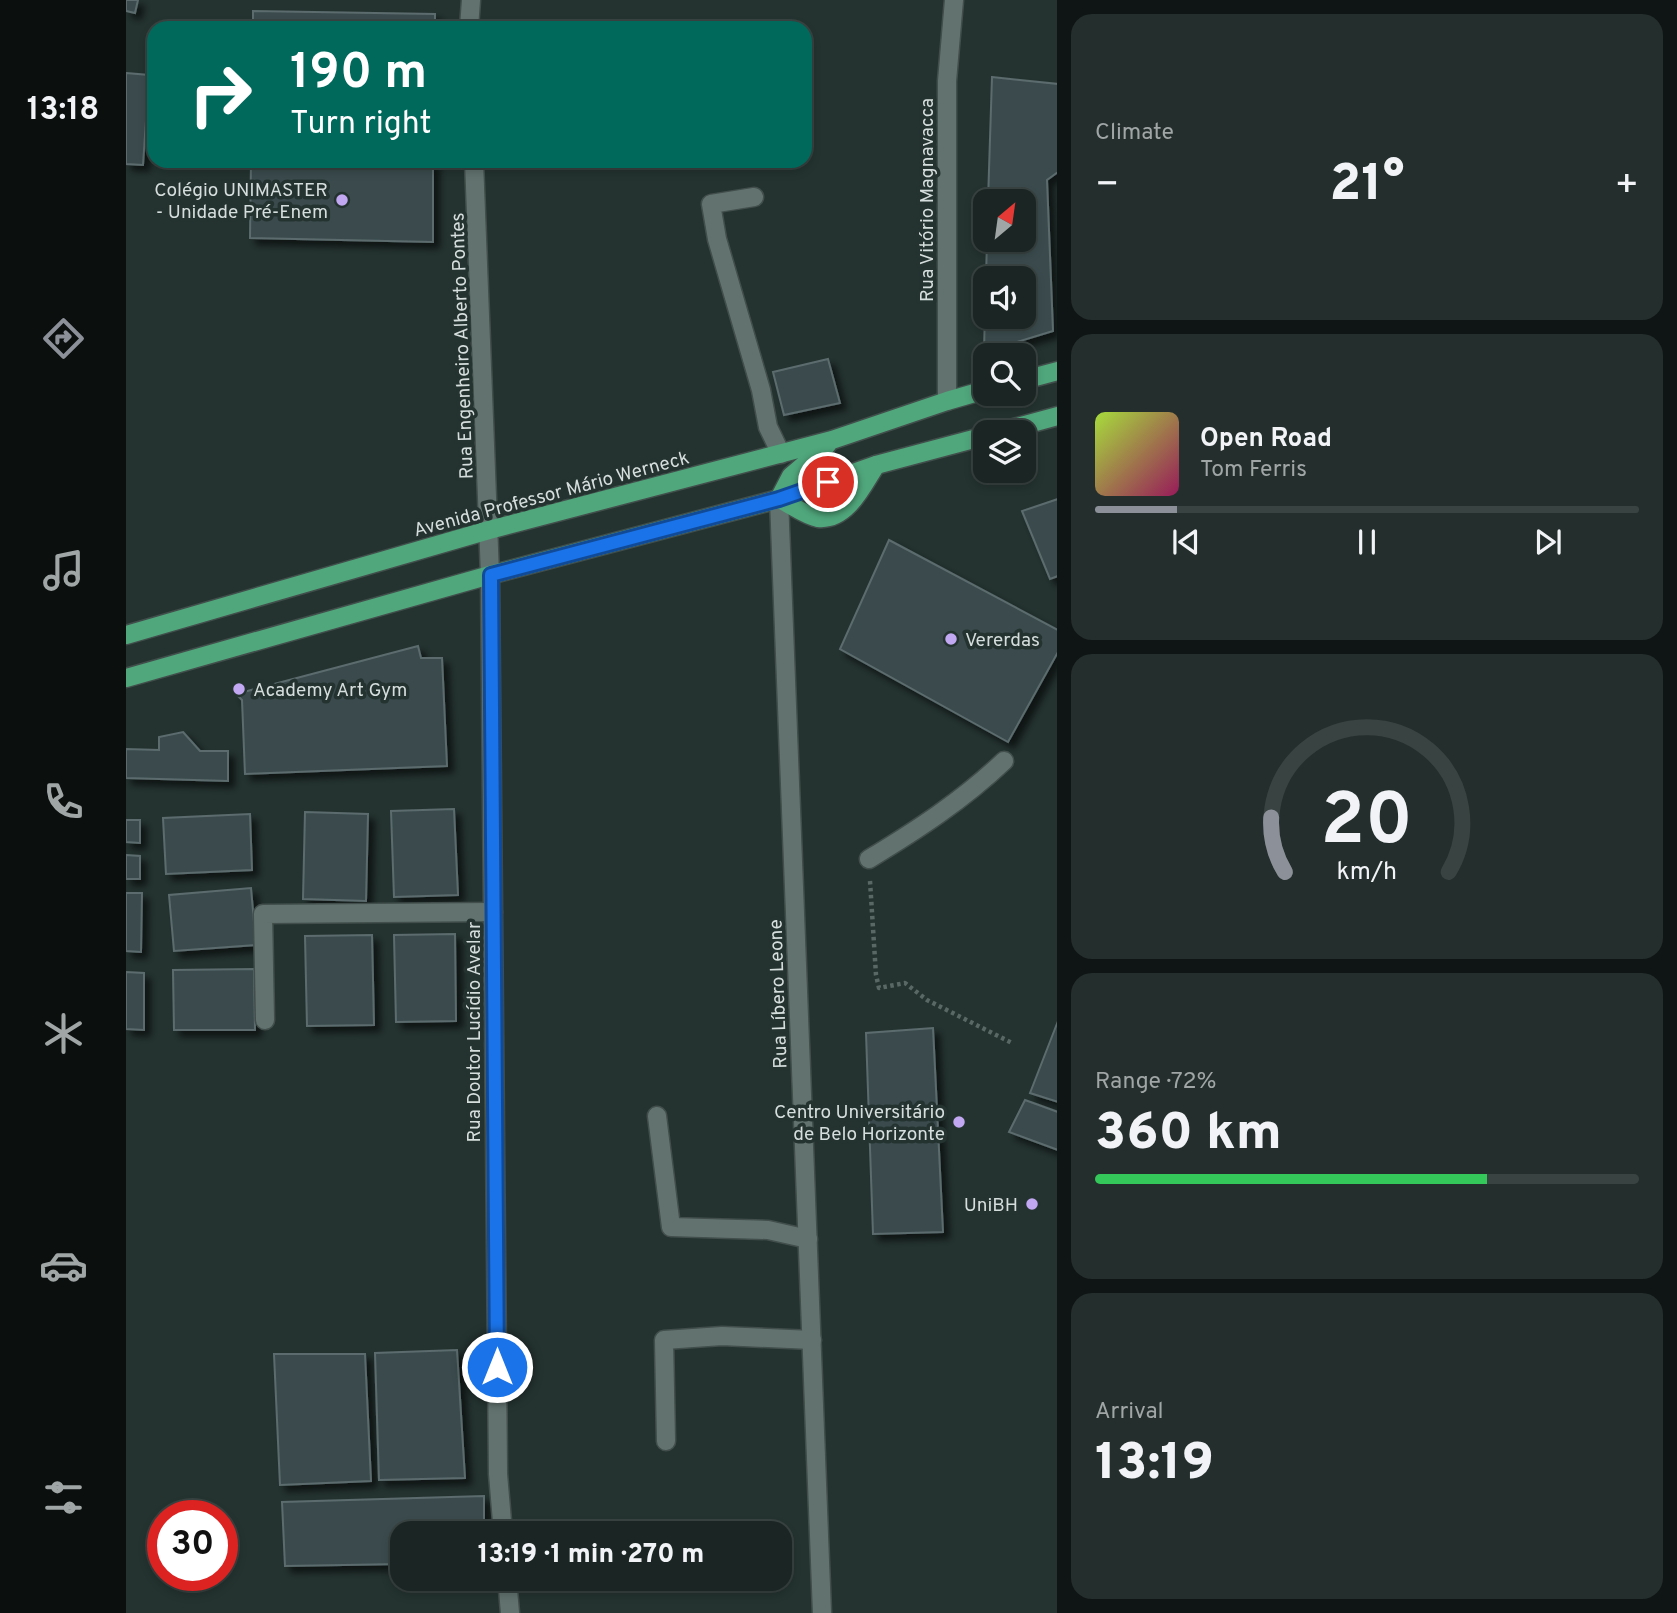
<!DOCTYPE html>
<meta charset="utf-8">
<style>
body{margin:0;font-family:Overpass,sans-serif;background:#242e2c;color:#f1f3f6;height:100vh;display:flex;flex-direction:column;font-size:26px;white-space:nowrap}
*{box-sizing:border-box;margin:0}
p{font-size:23px;color:#a0a5a6}
.icon{flex:none;width:38px;height:38px;fill:none;stroke:currentColor;stroke-width:2;stroke-linecap:round;stroke-linejoin:round}
.map{position:relative;flex:1;overflow:hidden}
.panel{display:flex;flex-direction:column;gap:14px;padding:14px;background:#0f1514;width:620px}
.panel>*{flex:none}
.top-card{position:absolute;left:21px;top:21px;width:665px;height:147px;border-radius:21px;box-shadow:0 4px 10px #0003,0 0 0 2px #394341;background:#00695c;color:#fff;overflow:hidden}
.needle{width:46px;rotate:29deg}
.buttons{position:absolute;left:847px;top:189px;display:grid;gap:14px}
.buttons a{display:grid;place-items:center;width:63px;height:63px;border-radius:14px;background:#1b2624;box-shadow:0 4px 10px #0003,0 0 0 2px #394341;font-size:35px}
.speed{position:absolute;left:21px;top:1500px;display:flex;gap:14px;font-size:35px;font-weight:700;text-align:center}
.speed>*{display:grid;place-content:center;width:91px;height:91px;border-radius:50%;background:#1b2624;box-shadow:0 4px 10px #0003,0 0 0 2px #394341;line-height:1}
.speed .limit{border:10px solid #d22;background:#fff;color:#111}
.pin{position:absolute;display:grid;place-items:center;width:60px;height:60px;color:#fff;margin:-30px;border:4px solid #fff;border-radius:50%;box-shadow:0 2px 7px #0007}
.me{position:absolute;width:77px;margin:-38px;rotate:0deg;stroke-linejoin:round;filter:drop-shadow(0 0 5px #0008)}
.turn{display:flex;align-items:center;gap:24px;height:147px;padding:0 28px;font-size:32px}
.turn .icon{width:91px;height:91px;stroke-width:2.5}
.turn b{display:block;font-size:49px;line-height:60px}
.big{font-size:52px;font-weight:800;line-height:1.1}
.panel .tile{flex:1;display:flex;flex-direction:column;justify-content:center;gap:10px;min-width:0;padding:0 24px;border-radius:21px;background:#242e2c}
.panel .dial{align-items:center;gap:0}
.dial svg{height:182px;overflow:visible;fill:none;stroke:#394341;stroke-width:7;stroke-linecap:round;text-anchor:middle}
.dial text{fill:#f1f3f6;stroke:none}
.song{display:flex;align-items:center;gap:21px}
.cover{width:84px;height:84px;border-radius:10px;background:linear-gradient(135deg,hsl(80 70% 55%),hsl(330 70% 35%))}
.played{height:7px;border-radius:4px;background:linear-gradient(90deg,#8c9099 15%,#394341 15%)}
.keys{display:flex;justify-content:space-around;direction:ltr}
.heat{display:flex;justify-content:space-between;align-items:center;font-size:38px;direction:ltr}
.charge{height:10px;border-radius:5px;background:linear-gradient(90deg,#34c759 72%,#394341 0)}
.trip{position:absolute;left:264px;top:1521px;width:402px;height:70px;border-radius:21px;background:#1b2624;box-shadow:0 4px 10px #0003,0 0 0 2px #394341;font-weight:800;line-height:70px;text-align:center}
main{display:flex;flex:1;min-height:0}
.tabs{display:flex;flex-direction:column;width:126px;justify-content:space-around;align-items:center;background:#0b0f0e;color:#a0a5a6}
.tabs .icon{width:49px;height:49px}
.tabs .on{color:#8c9099}
.tabs b{font-size:32px;color:#f1f3f6}
.map>svg:first-child{display:block}
.building{fill:#3b4b4d;stroke:#5c6c6e;stroke-width:2;filter:url(#shadow)}
.lines{fill:none;stroke-linecap:round;stroke-linejoin:round}
.minor-casing{stroke:#414e4b;stroke-width:21}
.major-casing{stroke:#414e4b;stroke-width:21}
.path{stroke:#5a6865;stroke-width:4.5;stroke-dasharray:3.5 3.5;stroke-linecap:butt}
.minor{stroke:#62736f;stroke-width:18}
.major{stroke:#50a77c;stroke-width:18}
.route-casing{stroke:#114b97;stroke-width:18}
.route{stroke:#1a73e8;stroke-width:12}
.poi-dot{fill:#c2a8f3;stroke:#243330;stroke-width:2.5}
.labels{text-anchor:middle;stroke-width:7;stroke-linejoin:round;paint-order:stroke}
.poi-label{font-size:19px;fill:#d5dedc;stroke:#243330;text-anchor:end}
.street-label{font-size:19px;fill:#d5dedc;stroke:#243330}
</style>
<main>
<nav class="tabs">
<b>13:18</b>
<svg class="icon on" aria-label="directions" viewBox="0 0 24 24"><path d="M12 3l9 9-9 9-9-9zM9 14v-3h6M13 9l2 2-2 2"/></svg>
<svg class="icon" aria-label="music" viewBox="0 0 24 24"><path d="M9 18V5l10-2v13"/><circle cx="6" cy="18" r="3"/><circle cx="16" cy="16" r="3"/></svg>
<svg class="icon" aria-label="phone" viewBox="0 0 24 24"><path d="M5 4h4l2 5-3 2q2 4 5 5l2-3 5 2v4C11 20 4 13 5 4z"/></svg>
<svg class="icon" aria-label="climate" viewBox="0 0 24 24"><path d="M12 3v18M4 7l16 10M4 17L20 7"/></svg>
<svg class="icon" aria-label="car" viewBox="0 0 24 24"><path d="M5 17H2v-5l4-1 3-4h7l3 4 3 1v5h-3M9 17h6M6 11h13"/><circle cx="7" cy="17" r="2"/><circle cx="17" cy="17" r="2"/></svg>
<svg class="icon" aria-label="filters" viewBox="0 0 24 24"><path d="M4 7h16M4 17h16"/><circle cx="9" cy="7" r="2"/><circle cx="15" cy="17" r="2"/></svg>
</nav>
<div class="map">
<svg width="932" height="1613" viewBox="0 0 932 1613">
<defs>
<filter id="shadow"><feDropShadow dx="6" dy="6" stdDeviation="3.5" flood-color="#0009"/></filter>
</defs>
<rect width="100%" height="100%" fill="#243330"/>
<g class="building">
<path d="M0,0h12l-3,13 -9,-2z"/>
<path d="M127,11l182,3v14h-182z"/>
<path d="M0,73l23,2 -6,90 -17,-1z"/>
<path d="M866,77l66,7v88l-11,8 6,151 -69,21 1,-42v7h39v-39h-38l1,-38h37v-39h-36z"/>
<path d="M125,161h182v81l-183,-4z"/>
<path d="M702,359l12,44 -56,12 -11,-43z"/>
<path d="M932,499v77l-8,3 -28,-68z"/>
<path d="M763,540l169,90v22l-50,90 -168,-93z"/>
<path d="M292,646l3,12h21l5,108 -202,8 -3,-74 -6,-6z"/>
<path d="M57,732l17,19h28v30l-102,-3v-29l33,1v-13z"/>
<path d="M328,809l4,86 -64,2 -3,-86z"/>
<path d="M179,812l63,2 -2,87 -63,-2z"/>
<path d="M124,814l2,56 -86,4 -3,-56z"/>
<path d="M0,820h14v23l-14,-1z"/>
<path d="M0,855l14,1v23h-14z"/>
<path d="M125,888l5,57 -82,6 -5,-56z"/>
<path d="M0,893h16l-1,59 -15,-1z"/>
<path d="M329,934l1,87 -60,1 -2,-87z"/>
<path d="M246,935l2,90 -67,1 -2,-90z"/>
<path d="M128,969l1,61h-81l-1,-60z"/>
<path d="M0,972l18,1v57l-18,-1z"/>
<path d="M932,1021v81l-28,-9z"/>
<path d="M807,1028l10,204 -70,2 -7,-201z"/>
<path d="M899,1100l33,12v38l-49,-18z"/>
<path d="M331,1350l8,128 -86,2 -4,-127z"/>
<path d="M148,1354h91l6,127 -91,4z"/>
<path d="M358,1496v37h-82v31l-117,2 -3,-64z"/>
</g>
<g class="lines">
<g class="minor-casing">
<g id="minor">
<path d="M343,28l2,-28"/>
<path d="M348,161l16,414 8,899 5,59"/>
<path d="M628,197l-43,7 6,35 44,151 7,37 13,27"/>
<path d="M821,401v-320l7,-81"/>
<path d="M653,499l43,1114"/>
<path d="M743,859c48,-29 94,-59 135,-98"/>
<path d="M139,1020l-2,-106 230,-2"/>
<path d="M531,1116l14,111 97,3 40,9"/>
<path d="M540,1441l-2,-101 58,-4 90,4"/>
<path d="M381,1578l3,35"/>
</g>
</g>
<g class="major-casing">
<g id="major">
<path d="M898,380l34,-9"/>
<path d="M873,432l59,-16"/>
<path d="M653,499c11,5 27,17 39,19 29,3 45,-33 58,-53"/>
<path d="M653,499l12,-23 36,-31"/>
<path d="M0,635l363,-105 343,-90 115,-39 38,-11"/>
<path d="M0,678l364,-103 289,-76 97,-34 109,-29"/>
</g>
</g>
<path class="path" d="M744,881l6,94 3,13 26,-5 22,17 85,43"/>
<use href="#minor" class="minor"/>
<use href="#major" class="major"/>
</g>
<g class="lines">
<g class="route-casing">
<path id="route" d="M371,1367l-6,-792 288,-76 49,-17"/>
</g>
<use href="#route" class="route"/>
</g>
<g class="poi-dot">
<circle cx="216" cy="200" r="7"/>
<circle cx="825" cy="639" r="7"/>
<circle cx="113" cy="689" r="7"/>
<circle cx="833" cy="1122" r="7"/>
<circle cx="906" cy="1204" r="7"/>
</g>
<g class="labels">
<g class="poi-label">
<text x="202" y="196">Colégio UNIMASTER<tspan x="202" dy="22">- Unidade Pré-Enem</tspan></text>
<text x="839" y="646" text-anchor="start">Vererdas</text>
<text x="127" y="696" text-anchor="start">Academy Art Gym</text>
<text x="819" y="1118">Centro Universitário<tspan x="819" dy="22">de Belo Horizonte</tspan></text>
<text x="892" y="1211">UniBH</text>
</g>
<g class="street-label">
<text transform="translate(800 200) rotate(-90)" y="7">Rua Vitório Magnavacca</text>
<text transform="translate(335 346) rotate(-92)" y="7">Rua Engenheiro Alberto Pontes</text>
<text transform="translate(425 493) rotate(-15)" y="7">Avenida Professor Mário Werneck</text>
<text transform="translate(651 994) rotate(-92)" y="7">Rua Líbero Leone</text>
<text transform="translate(347 1032) rotate(-90)" y="7">Rua Doutor Lucídio Avelar</text>
</g>
</g>
</svg>
<div class="buttons">
<a><svg class="needle" viewBox="-14 -14 28 28"><path d="M0-13l5 13h-10z" fill="#e53935"/><path d="M0 13l5-13h-10z" fill="#a0a5a6"/></svg></a>
<a><svg class="icon" aria-label="sound" viewBox="0 0 24 24"><path d="M4 9h4l5-4v14l-5-4H4zM17 9q2 3 0 6"/></svg></a>
<a><svg class="icon" aria-label="search" viewBox="0 0 24 24"><circle cx="10" cy="10" r="6"/><path d="M15 15l6 6"/></svg></a>
<a><svg class="icon" aria-label="layers" viewBox="0 0 24 24"><path d="M12 4l9 5-9 5-9-5zM3 14l9 5 9-5"/></svg></a>
</div>
<div class="speed"><div class="limit">30</div></div>
<div class="pin" style="left:702px;top:482px;background:#d93025"><svg class="icon" aria-label="arrive" viewBox="0 0 24 24"><path d="M6 21V4h12l-3 4 3 4H6"/></svg></div>
<svg class="me" style="left:371px;top:1367px" viewBox="-20 -20 40 40"><circle r="17" fill="#1a73e8" stroke="#fff" stroke-width="3"/><path d="M0-11L8 9 0 5-8 9z" fill="#fff"/></svg>
<div class="trip">13:19 · 1 min · 270 m</div>
<div class="top-card">
<div class="turn"><svg class="icon" aria-label="right" viewBox="0 0 24 24"><path d="M7 20v-9h11M14 6l5 5-5 5"/></svg><div><b>190 m</b>Turn right</div></div>
</div>
</div>
<section class="panel">
<div class="tile"><p>Climate</p>
<div class="heat"><a>−</a><b class="big">21°</b><a>+</a></div>
</div>
<div class="tile">
<div class="song"><i class="cover"></i><div><b>Open Road</b><p>Tom Ferris</p></div></div>
<div class="played"></div>
<div class="keys"><svg class="icon" aria-label="previous" viewBox="0 0 24 24"><path d="M18 5L8 12l10 7zM5 5v14"/></svg><svg class="icon" aria-label="pause" viewBox="0 0 24 24"><path d="M8 5v14M16 5v14"/></svg><svg class="icon" aria-label="next" viewBox="0 0 24 24"><path d="M6 5l10 7-10 7zM19 5v14"/></svg></div>
</div>
<div class="tile dial"><svg viewBox="0 0 100 80">
<path d="M14 69A42 42 0 1 1 86 69"/>
<path d="M14 69A42 42 0 0 1 8 45" stroke="#8c9099"/>
<text x="50" y="56" font-size="32" font-weight="700">20</text>
<text x="50" y="72" font-size="11">km/h</text>
</svg></div>
<div class="tile"><p>Range · 72%</p><b class="big">360 km</b><div class="charge"></div></div>
<div class="tile"><p>Arrival</p><b class="big">13:19</b></div>
</section>
</main>
